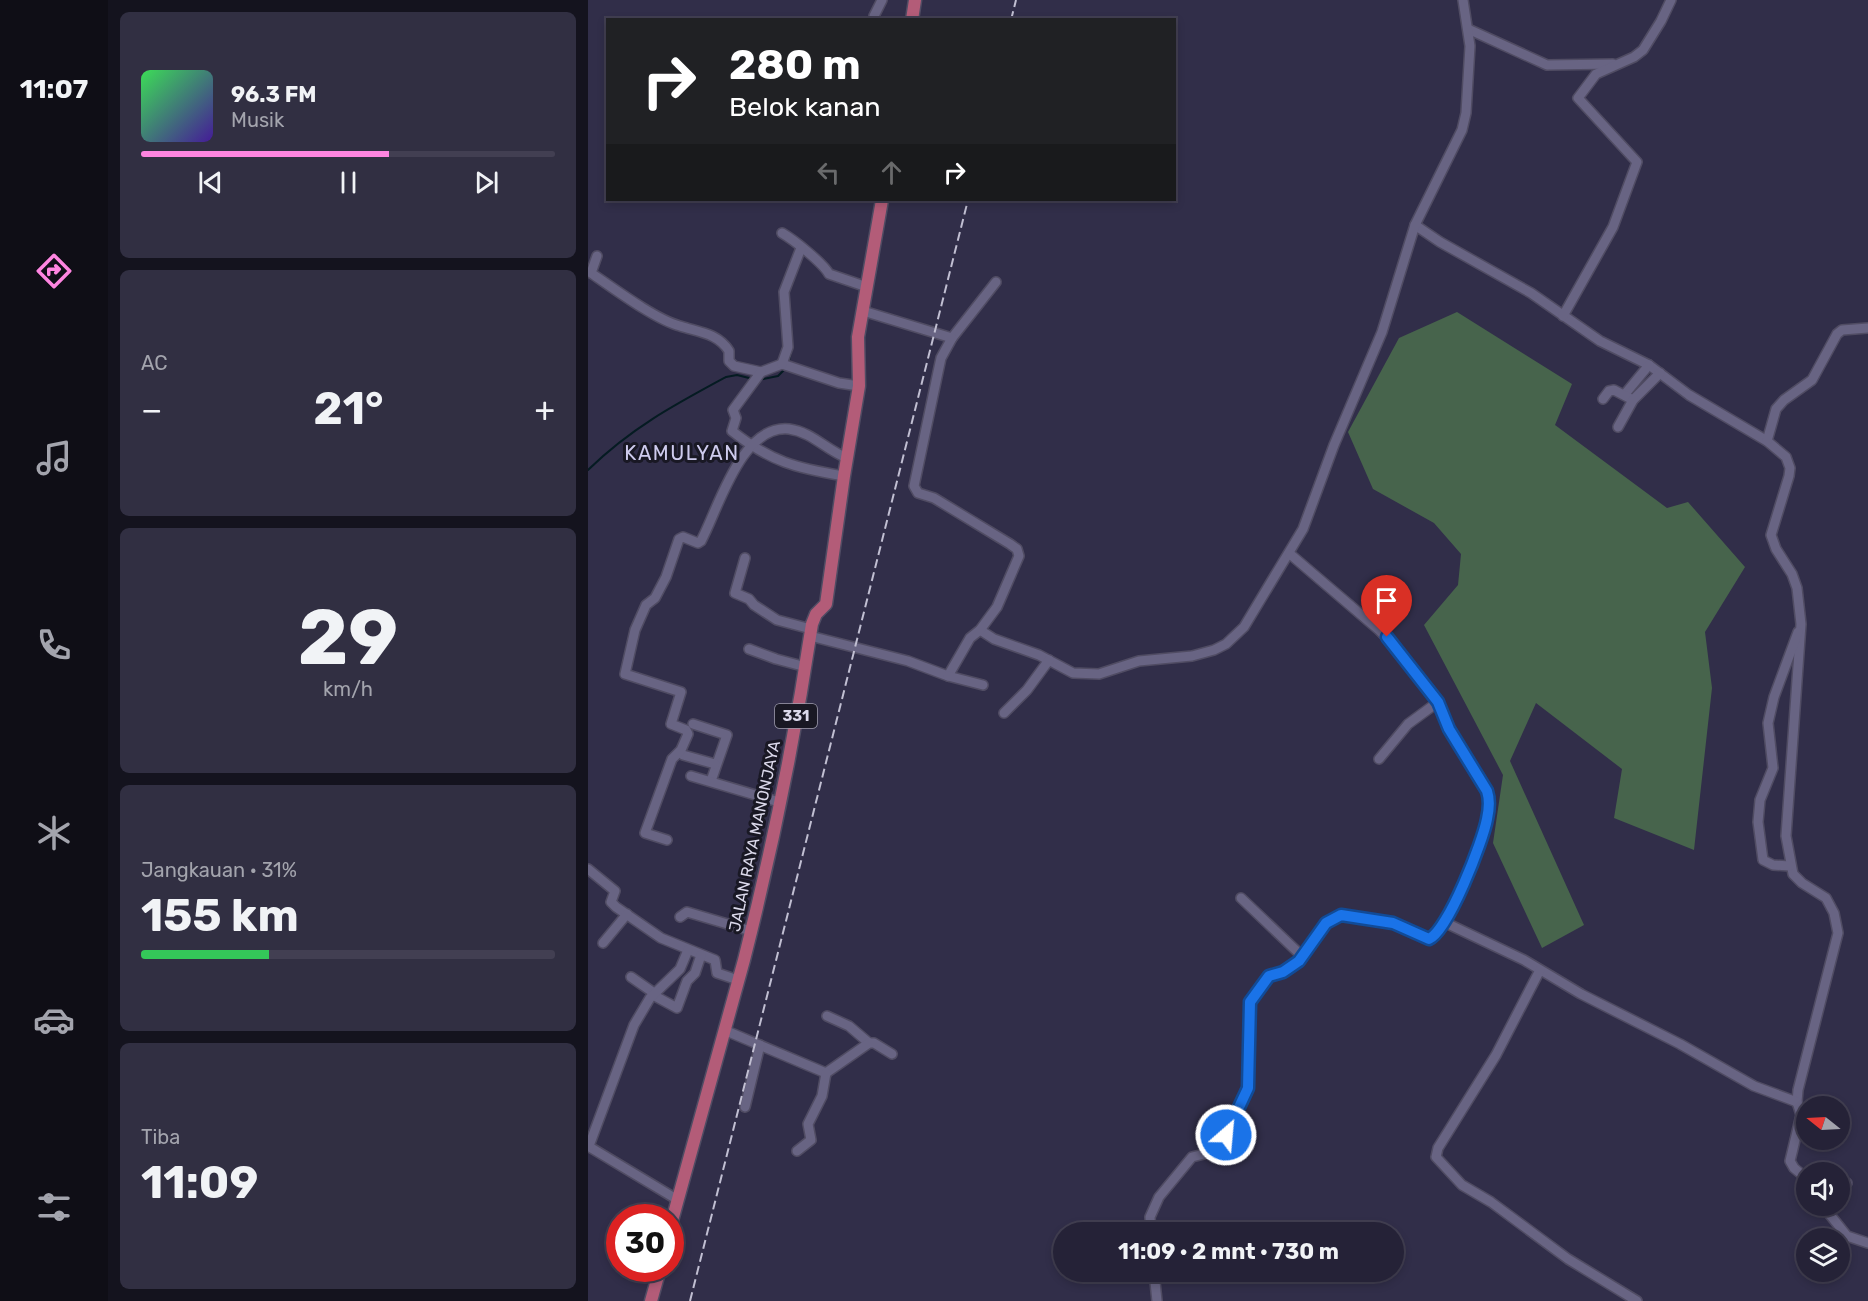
<!DOCTYPE html>
<html lang="id">
<meta charset="utf-8">
<style>
body{margin:0;font-family:Rubik,sans-serif;background:#312f42;color:#f1f3f6;height:100vh;display:flex;flex-direction:column;font-size:22px;white-space:nowrap}
*{box-sizing:border-box;margin:0}
p{font-size:20px;color:#a3a4ad}
.icon{flex:none;width:33px;height:33px;fill:none;stroke:currentColor;stroke-width:2;stroke-linecap:round;stroke-linejoin:round}
.map{position:relative;flex:1;overflow:hidden}
.drawer{display:flex;flex-direction:column;gap:12px;padding:12px;background:#14131e;width:480px}
.drawer>*{flex:none}
.banner{position:absolute;left:18px;top:18px;width:570px;height:183px;border-radius:0px;box-shadow:0 3px 9px #0003,0 0 0 2px #423f52;background:#202124;color:#fff;overflow:hidden}
.needle{width:39px;rotate:288deg}
.fabs{position:absolute;left:1208px;top:1096px;display:grid;gap:12px}
.fabs a{display:grid;place-items:center;width:54px;height:54px;border-radius:50%;background:#252237;box-shadow:0 3px 9px #0003,0 0 0 2px #423f52;font-size:30px}
.speed{position:absolute;left:18px;top:1204px;display:flex;gap:12px;font-size:30px;font-weight:700;text-align:center}
.speed>*{display:grid;place-content:center;width:78px;height:78px;border-radius:50%;background:#252237;box-shadow:0 3px 9px #0003,0 0 0 2px #423f52;line-height:1}
.speed .limit{border:9px solid #d22;background:#fff;color:#111}
.pin{position:absolute;display:grid;place-items:center;width:51px;height:51px;color:#fff;margin:-62px -26px;border-radius:50% 50% 50% 0;rotate:-45deg;box-shadow:0 0 6px #0007}
.pin .icon{rotate:45deg}
.me{position:absolute;width:66px;margin:-33px;rotate:27deg;stroke-linejoin:round;filter:drop-shadow(0 0 4px #0008)}
.turn{display:flex;align-items:center;gap:21px;height:126px;padding:0 24px;font-size:27px}
.turn .icon{width:78px;height:78px;stroke-width:2.5}
.turn b{display:block;font-size:42px;line-height:51px}
.lanes{display:flex;align-items:center;height:57px;padding:0 24px;background:#0003;justify-content:center;gap:30px;direction:ltr}
.lanes .off{opacity:.35}
.big{font-size:45px;font-weight:700;line-height:1.1}
.drawer .widget{flex:1;display:flex;flex-direction:column;justify-content:center;gap:9px;min-width:0;padding:0 21px;border-radius:9px;background:#312f42}
.drawer .dial{align-items:center;gap:0}
.dial b{font-size:78px;line-height:1}
.song{display:flex;align-items:center;gap:18px}
.cover{width:72px;height:72px;border-radius:9px;background:linear-gradient(135deg,hsl(130 70% 55%),hsl(260 70% 35%))}
.played{height:6px;border-radius:3px;background:linear-gradient(90deg,#fe85e0 60%,#423f52 60%)}
.keys{display:flex;justify-content:space-around;direction:ltr}
.heat{display:flex;justify-content:space-between;align-items:center;font-size:33px;direction:ltr}
.charge{height:9px;border-radius:4px;background:linear-gradient(90deg,#34c759 31%,#423f52 0)}
.trip{position:absolute;left:465px;top:1222px;width:351px;height:60px;border-radius:30px;background:#252237;box-shadow:0 3px 9px #0003,0 0 0 2px #423f52;font-weight:700;line-height:60px;text-align:center}
main{display:flex;flex:1;min-height:0}
.tab-bar{display:flex;flex-direction:column;width:108px;justify-content:space-around;align-items:center;background:#0f0e16;color:#a3a4ad}
.tab-bar .icon{width:42px;height:42px}
.tab-bar .current{color:#fe85e0}
.tab-bar b{font-size:27px;color:#f1f3f6}
.map>svg:first-child{display:block}
.green{fill:#47644c}
.lines{fill:none;stroke-linecap:round;stroke-linejoin:round}
.stream{stroke:#051b22;stroke-width:2}
.minor-casing{stroke:#504c63;stroke-width:12}
.major-casing{stroke:#504c63;stroke-width:15}
.minor{stroke:#686483;stroke-width:9}
.major{stroke:#b35c78;stroke-width:12}
.rail{stroke:#c1bfd2;stroke-width:2;stroke-dasharray:9 4.5;stroke-linecap:butt}
.route-casing{stroke:#114b97;stroke-width:15}
.route{stroke:#1a73e8;stroke-width:10}
.labels{text-anchor:middle;stroke-width:6;stroke-linejoin:round;paint-order:stroke}
.shield{fill:#191824;stroke:#a19faf;stroke-width:1.5}
.shield-label{font-size:15px;font-weight:bold;fill:#dbd9eb}
.street-label{font-size:16px;fill:#dbd9eb;stroke:#191824}
.quarter-label{font-size:20px;letter-spacing:1.5px;fill:#cecbed;stroke:#191824}
</style>
<main>
<nav class="tab-bar">
<b>11:07</b>
<svg class="icon current" aria-label="directions" viewBox="0 0 24 24"><path d="M12 3l9 9-9 9-9-9zM9 14v-3h6M13 9l2 2-2 2"/></svg>
<svg class="icon" aria-label="music" viewBox="0 0 24 24"><path d="M9 18V5l10-2v13"/><circle cx="6" cy="18" r="3"/><circle cx="16" cy="16" r="3"/></svg>
<svg class="icon" aria-label="phone" viewBox="0 0 24 24"><path d="M5 4h4l2 5-3 2q2 4 5 5l2-3 5 2v4C11 20 4 13 5 4z"/></svg>
<svg class="icon" aria-label="climate" viewBox="0 0 24 24"><path d="M12 3v18M4 7l16 10M4 17L20 7"/></svg>
<svg class="icon" aria-label="car" viewBox="0 0 24 24"><path d="M5 17H2v-5l4-1 3-4h7l3 4 3 1v5h-3M9 17h6M6 11h13"/><circle cx="7" cy="17" r="2"/><circle cx="17" cy="17" r="2"/></svg>
<svg class="icon" aria-label="filters" viewBox="0 0 24 24"><path d="M4 7h16M4 17h16"/><circle cx="9" cy="7" r="2"/><circle cx="15" cy="17" r="2"/></svg>
</nav>
<section class="drawer">
<div class="widget">
<div class="song"><i class="cover"></i><div><b>96.3 FM</b><p>Musik</p></div></div>
<div class="played"></div>
<div class="keys"><svg class="icon" aria-label="previous" viewBox="0 0 24 24"><path d="M18 5L8 12l10 7zM5 5v14"/></svg><svg class="icon" aria-label="pause" viewBox="0 0 24 24"><path d="M8 5v14M16 5v14"/></svg><svg class="icon" aria-label="next" viewBox="0 0 24 24"><path d="M6 5l10 7-10 7zM19 5v14"/></svg></div>
</div>
<div class="widget"><p>AC</p>
<div class="heat"><a>−</a><b class="big">21°</b><a>+</a></div>
</div>
<div class="widget dial"><b>29</b><p>km/h</p></div>
<div class="widget"><p>Jangkauan · 31%</p><b class="big">155 km</b><div class="charge"></div></div>
<div class="widget"><p>Tiba</p><b class="big">11:09</b></div>
</section>
<div class="map">
<svg width="1280" height="1301" viewBox="0 0 1280 1301">
<rect width="100%" height="100%" fill="#312e49"/>
<path class="green" d="M869,312l115,72 -17,41 112,83 21,-6 57,65 -40,65 7,56 -18,162 -80,-32 8,-49 -86,-66 -26,58 74,164 -42,23 -49,-105 10,-68 -79,-150 34,-40 3,-31 -27,-31 -61,-34 -25,-57 51,-94z"/>
<g class="lines">
<g class="stream">
<path d="M200,364l4,-15"/>
<path d="M170,380l20,-4 7,-7"/>
<path d="M0,470c43,-42 86,-65 138,-93l11,-2 16,4"/>
</g>
<g class="minor-casing">
<g id="minor">
<path d="M286,16l8,-16"/>
<path d="M880,29l79,36 66,-1"/>
<path d="M827,225l25,17 91,51 69,48 49,24 40,30 78,46 19,16 4,11 -1,8 -18,59 5,14 16,25 5,14 4,36 -15,212 7,38 9,9 24,15 8,15 4,20 -40,157 -1,12 4,13 -11,46 4,7 12,10"/>
<path d="M194,233c12,7 41,30 47,41l38,13"/>
<path d="M9,256l-6,17c22,15 65,47 89,53 18,6 38,7 49,25v10l5,5 27,6 21,-8 57,19 20,3"/>
<path d="M975,316l50,-89 24,-65 -59,-64 18,-24 38,-17 9,-7 18,-29 10,-21"/>
<path d="M364,338l44,-56"/>
<path d="M194,364l6,-17 -4,-55 17,-44"/>
<path d="M173,372l-28,38 3,8 -4,13c39,31 64,37 112,45"/>
<path d="M1037,394l24,-29"/>
<path d="M1015,399l6,-8 5,-1 19,10"/>
<path d="M1030,427l15,-27 27,-27"/>
<path d="M1179,441l9,-32 8,-9 28,-20 25,-46 5,-4 26,-2"/>
<path d="M157,558l-10,35 14,6 5,6 23,15 34,9"/>
<path d="M392,630l14,9 45,16 34,18 26,1 40,-13 53,-5 22,-6 12,-6 18,-17 59,-98 31,-84 48,-113 33,-107 47,-95 4,-17 4,-67 -7,-46"/>
<path d="M222,636l98,25 40,15 22,-38 10,-8 17,-23 22,-51 -2,-7 -7,-5 -76,-46 -16,-5 -4,-7 24,-114 3,-14 11,-20 -89,-27"/>
<path d="M161,649l27,10 30,8"/>
<path d="M360,676l35,9"/>
<path d="M416,713l23,-23 22,-30"/>
<path d="M105,724l34,11 -16,46"/>
<path d="M95,755l32,9"/>
<path d="M791,759l29,-35 30,-22"/>
<path d="M103,776l88,26"/>
<path d="M79,840l-22,-7 27,-74 9,-9 7,-16 -2,-4 -15,-6 10,-32 -56,-18 10,-44 11,-25 9,-7 11,-21 13,-38 4,-2 15,6 3,-2c17,-31 40,-117 88,-112 23,3 37,21 58,29"/>
<path d="M1202,866l-17,-1 -10,-5 -5,-38 2,-22 13,-32 -5,-45 6,-26 24,-65"/>
<path d="M0,869l27,22 -4,11 5,5 45,31 54,22 2,13 21,7"/>
<path d="M653,898l62,59"/>
<path d="M92,917l7,-5 64,19"/>
<path d="M858,923l78,37 57,34 99,50 74,42 43,16"/>
<path d="M15,943l24,-29"/>
<path d="M952,970l-44,85 -58,93 -2,9 26,28 29,17 77,57 69,42"/>
<path d="M43,977l23,16"/>
<path d="M65,995l24,13 10,-27 8,-8 6,-18"/>
<path d="M239,1016l22,10 20,17"/>
<path d="M136,1030l102,43 43,-30h5l18,11"/>
<path d="M157,1107l15,-62"/>
<path d="M0,1146l90,54"/>
<path d="M1,1146l45,-121 16,-27 30,-29 8,-19"/>
<path d="M209,1151l14,-11 -3,-16 14,-28 4,-23"/>
<path d="M1251,1181l8,2"/>
<path d="M1235,1206l24,30 21,7"/>
<path d="M563,1233l-1,-16 9,-20 33,-40 16,-4 9,-5 19,-31 12,-29 2,-32 -1,-49 2,-7 18,-24 14,-4 16,-11 27,-38 15,-8 52,8 36,16c19,-8 54,-98 58,-120 2,-9 3,-19 0,-28l-38,-62 -11,-27 -45,-58 -14,-14 -89,-76"/>
<path d="M566,1272l3,29"/>
</g>
</g>
<g class="major-casing">
<g id="major">
<path d="M324,20l3,-20"/>
<path d="M82,1228c24,-90 50,-179 74,-268 28,-110 51,-223 68,-336l4,-10 10,-10 18,-128 15,-90 -1,-49 24,-137"/>
<path d="M63,1301l9,-32"/>
</g>
</g>
<use href="#minor" class="minor"/>
<use href="#major" class="major"/>
<g class="rail">
<path d="M423,20l5,-20"/>
<path d="M102,1301l278,-1101"/>
</g>
</g>
<g class="lines">
<g class="route-casing">
<path id="route" d="M638,1135l22,-47 2,-86 19,-26 14,-4 16,-11 27,-38 15,-8 52,8 36,16c19,-8 54,-98 58,-120 2,-9 3,-19 0,-28l-38,-62 -11,-27 -51,-65"/>
</g>
<use href="#route" class="route"/>
</g>
<g class="labels">
<rect class="shield" x="187" y="704" width="42" height="24" rx="4.5"/>
<g class="shield-label">
<text x="208" y="721">331</text>
</g>
<g class="street-label">
<text transform="translate(166 836) rotate(-78)" y="6">JALAN RAYA MANONJAYA</text>
</g>
<g class="quarter-label">
<text x="94" y="460">KAMULYAN</text>
</g>
</g>
</svg>
<div class="fabs">
<a><svg class="needle" viewBox="-14 -14 28 28"><path d="M0-13l5 13h-10z" fill="#e53935"/><path d="M0 13l5-13h-10z" fill="#a3a4ad"/></svg></a>
<a><svg class="icon" aria-label="sound" viewBox="0 0 24 24"><path d="M4 9h4l5-4v14l-5-4H4zM17 9q2 3 0 6"/></svg></a>
<a><svg class="icon" aria-label="layers" viewBox="0 0 24 24"><path d="M12 4l9 5-9 5-9-5zM3 14l9 5 9-5"/></svg></a>
</div>
<div class="speed"><div class="limit">30</div></div>
<div class="pin" style="left:799px;top:637px;background:#d93025"><svg class="icon" aria-label="arrive" viewBox="0 0 24 24"><path d="M6 21V4h12l-3 4 3 4H6"/></svg></div>
<svg class="me" style="left:638px;top:1135px" viewBox="-20 -20 40 40"><circle r="17" fill="#1a73e8" stroke="#fff" stroke-width="3"/><path d="M0-11L8 9 0 5-8 9z" fill="#fff"/></svg>
<div class="trip">11:09 · 2 mnt · 730 m</div>
<div class="banner">
<div class="turn"><svg class="icon" aria-label="right" viewBox="0 0 24 24"><path d="M7 20v-9h11M14 6l5 5-5 5"/></svg><div><b>280 m</b>Belok kanan</div></div>
<div class="lanes"><svg class="icon off" aria-label="left" viewBox="0 0 24 24"><path d="M17 20v-9H6M10 6l-5 5 5 5"/></svg><svg class="icon off" aria-label="ahead" viewBox="0 0 24 24"><path d="M12 20V5M6 11l6-6 6 6"/></svg><svg class="icon" aria-label="right" viewBox="0 0 24 24"><path d="M7 20v-9h11M14 6l5 5-5 5"/></svg></div>
</div>
</div>
</main>
